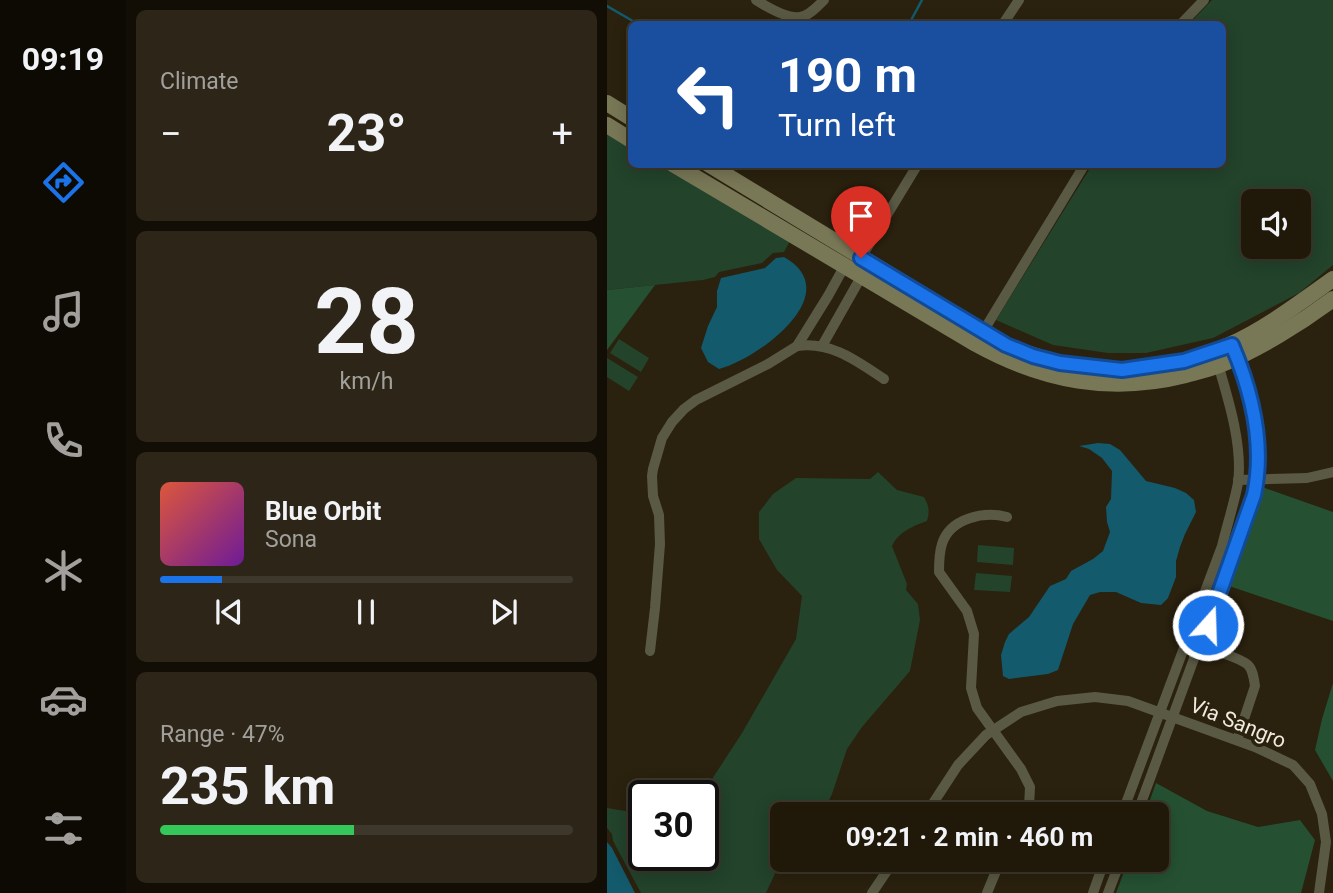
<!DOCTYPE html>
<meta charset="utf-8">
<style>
body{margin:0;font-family:Roboto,sans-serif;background:#2d2618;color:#f1f3f6;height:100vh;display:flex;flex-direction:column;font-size:26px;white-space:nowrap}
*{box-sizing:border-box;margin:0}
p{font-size:23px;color:#a2a09c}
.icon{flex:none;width:38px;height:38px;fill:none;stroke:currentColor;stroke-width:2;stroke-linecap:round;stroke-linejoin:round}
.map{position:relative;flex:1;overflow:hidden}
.side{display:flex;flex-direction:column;gap:10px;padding:10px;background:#120e06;width:481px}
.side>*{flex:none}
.guide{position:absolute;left:21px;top:21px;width:598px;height:147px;border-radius:10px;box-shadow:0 4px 18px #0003,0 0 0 2px #3d382b;background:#1a4fa0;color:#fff;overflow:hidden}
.tools{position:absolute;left:634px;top:189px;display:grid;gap:14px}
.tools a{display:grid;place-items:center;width:70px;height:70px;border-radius:10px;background:#20190a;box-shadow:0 4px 18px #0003,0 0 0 2px #3d382b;font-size:35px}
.speed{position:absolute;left:21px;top:780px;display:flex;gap:14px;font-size:35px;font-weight:700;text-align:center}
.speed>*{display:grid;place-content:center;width:91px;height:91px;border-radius:50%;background:#20190a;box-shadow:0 4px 18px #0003,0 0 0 2px #3d382b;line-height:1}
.speed .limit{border:4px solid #111;border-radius:10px;background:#fff;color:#111}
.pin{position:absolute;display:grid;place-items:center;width:60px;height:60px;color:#fff;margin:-72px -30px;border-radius:50% 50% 50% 0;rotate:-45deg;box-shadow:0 0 7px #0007}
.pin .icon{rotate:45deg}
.me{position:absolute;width:77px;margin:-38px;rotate:20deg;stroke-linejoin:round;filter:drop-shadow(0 0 5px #0008)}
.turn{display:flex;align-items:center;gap:24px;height:147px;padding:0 35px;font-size:32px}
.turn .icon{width:91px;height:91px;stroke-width:2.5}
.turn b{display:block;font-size:49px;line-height:60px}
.big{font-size:52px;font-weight:700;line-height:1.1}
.side .card{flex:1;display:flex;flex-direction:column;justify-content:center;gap:10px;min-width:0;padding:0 24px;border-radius:10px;background:#2d2618}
.side .dial{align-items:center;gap:0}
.dial b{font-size:91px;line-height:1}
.song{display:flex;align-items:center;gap:21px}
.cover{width:84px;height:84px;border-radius:10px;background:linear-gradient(135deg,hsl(10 70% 55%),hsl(280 70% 35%))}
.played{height:7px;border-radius:4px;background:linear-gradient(90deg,#1a73e8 15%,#3d382b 15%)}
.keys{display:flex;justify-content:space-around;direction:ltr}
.heat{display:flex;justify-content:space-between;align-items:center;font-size:38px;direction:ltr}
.charge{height:10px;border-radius:5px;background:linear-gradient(90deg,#34c759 47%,#3d382b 0)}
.trip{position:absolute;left:163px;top:802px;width:399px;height:70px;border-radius:10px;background:#20190a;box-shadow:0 4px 18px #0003,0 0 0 2px #3d382b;font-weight:700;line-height:70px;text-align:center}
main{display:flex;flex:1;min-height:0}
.tab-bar{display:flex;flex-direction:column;width:126px;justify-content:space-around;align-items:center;background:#0d0a04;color:#a2a09c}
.tab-bar .icon{width:49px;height:49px}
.tab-bar .current{color:#1a73e8}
.tab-bar b{font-size:32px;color:#f1f3f6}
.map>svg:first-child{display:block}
.green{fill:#23432b;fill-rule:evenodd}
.forest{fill:#255132}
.water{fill:#135a6d}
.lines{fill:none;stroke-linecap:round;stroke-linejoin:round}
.stream{stroke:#135a6d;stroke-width:2.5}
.street{stroke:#595944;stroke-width:10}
.secondary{stroke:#787756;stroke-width:16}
.route-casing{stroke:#114b97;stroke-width:18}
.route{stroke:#1a73e8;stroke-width:12}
.labels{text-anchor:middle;stroke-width:7;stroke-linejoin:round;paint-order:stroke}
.street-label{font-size:21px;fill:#f1eadf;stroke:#2a210e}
</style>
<main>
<nav class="tab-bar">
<b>09:19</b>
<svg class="icon current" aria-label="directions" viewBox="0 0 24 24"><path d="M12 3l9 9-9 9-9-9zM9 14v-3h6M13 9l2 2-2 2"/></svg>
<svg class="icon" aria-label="music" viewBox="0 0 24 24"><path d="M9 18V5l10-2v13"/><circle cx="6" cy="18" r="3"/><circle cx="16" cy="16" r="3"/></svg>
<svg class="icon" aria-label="phone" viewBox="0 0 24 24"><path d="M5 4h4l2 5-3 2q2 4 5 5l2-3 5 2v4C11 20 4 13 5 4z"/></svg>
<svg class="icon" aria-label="climate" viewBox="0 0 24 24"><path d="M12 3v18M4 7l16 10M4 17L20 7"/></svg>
<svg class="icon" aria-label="car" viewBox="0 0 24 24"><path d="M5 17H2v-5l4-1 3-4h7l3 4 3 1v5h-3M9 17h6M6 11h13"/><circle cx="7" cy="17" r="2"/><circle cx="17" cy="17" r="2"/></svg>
<svg class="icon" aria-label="filters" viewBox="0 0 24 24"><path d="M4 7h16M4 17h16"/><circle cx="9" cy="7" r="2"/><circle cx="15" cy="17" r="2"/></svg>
</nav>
<section class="side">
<div class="card"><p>Climate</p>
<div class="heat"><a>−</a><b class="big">23°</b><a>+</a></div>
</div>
<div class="card dial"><b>28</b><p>km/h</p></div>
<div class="card">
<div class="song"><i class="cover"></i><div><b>Blue Orbit</b><p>Sona</p></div></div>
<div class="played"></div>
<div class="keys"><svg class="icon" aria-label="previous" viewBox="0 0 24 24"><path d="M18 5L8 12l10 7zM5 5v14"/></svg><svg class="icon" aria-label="pause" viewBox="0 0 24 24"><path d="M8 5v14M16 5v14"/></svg><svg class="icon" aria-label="next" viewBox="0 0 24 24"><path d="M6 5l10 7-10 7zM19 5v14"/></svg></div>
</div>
<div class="card"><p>Range · 47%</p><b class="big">235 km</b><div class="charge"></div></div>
</section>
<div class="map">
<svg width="726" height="893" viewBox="0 0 726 893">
<rect width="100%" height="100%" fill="#2a210e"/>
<g class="green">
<path d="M605,0h121v265l-34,28 -86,45 -67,15h-38l-55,-8 -57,-25 96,-155 131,-1v-140h-34zM646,201h45v46h-45z"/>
<path d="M0,133l24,15v16l29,1 130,76 -6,11 -11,1 -11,10 -43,9 -4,5 -12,3 -96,10z"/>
<path d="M12,339l30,19 -8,14 -31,-19z"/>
<path d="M0,358l31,19 -9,14 -22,-14z"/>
<path d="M271,472l19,18 27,7c5,9 6,14 3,24 -14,5 -29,11 -35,25l15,38 -1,6 12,14 2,16 -10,51 -48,56 -15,22 -15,45 -9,20h-41v45h13l-17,8 -12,26h-125l-28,-52 -1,-7 -5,-6v-20l37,6v42h59v-60h-2l41,-63 54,-94 6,-43 -25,-26 -18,-31v-27l14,-18 23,-16 74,1z"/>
<path d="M371,545l36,3 -1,17 -36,-3z"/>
<path d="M369,573l36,3 -2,16 -36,-2z"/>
</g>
<g class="forest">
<path d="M48,285l-48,65v-60z"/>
<path d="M655,487l71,25v109l-104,-35 21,-57z"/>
<path d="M726,683v98l-18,-31 7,-31z"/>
<path d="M549,783l51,28 51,16 42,-7 15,20 -14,53h-185l13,-34h28v-45h-12z"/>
</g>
<g class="water">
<path d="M177,257c64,36 -26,102 -65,112l-11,-7 -7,-14 7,-22 9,-19v-16l4,-13 44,-10 11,-10z"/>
<path d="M491,443l12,1 10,6 26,31 29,7 11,5 8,7 2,12 -11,22 -5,13 -4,14v16l-8,21 -7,7 -20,-2 -25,-11h-16l-10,3 -17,29 -15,46 -10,4 -39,5 -6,-3 -2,-21 4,-13 4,-8 20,-17 21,-31 16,-7 5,-8 22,-12 10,-8 7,-19 -3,-10 -1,-15 5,-8 1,-28 -10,-13 -13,-9 -10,-3z"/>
<path d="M0,842l5,6 23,45h-28z"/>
</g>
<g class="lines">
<g class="stream">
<path d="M0,6l31,18"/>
<path d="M302,24l13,-24"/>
</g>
<g class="street">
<path d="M149,0c11,7 31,19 44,17 9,-1 18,-11 24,-17"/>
<path d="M396,24l16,-24"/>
<path d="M574,24l23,-24"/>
<path d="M252,261l59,-97"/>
<path d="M374,335l104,-171"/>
<path d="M190,346c34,-5 60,15 87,33"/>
<path d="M215,346l39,-69"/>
<path d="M631,480l69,-2 26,-6"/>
<path d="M400,517c-23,-6 -57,1 -65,27 -3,9 -3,19 -3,28l28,39 7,23 -3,54 6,20 44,61 9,18 -1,20 -2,7"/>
<path d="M588,644c12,4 45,13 53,21 5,5 6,14 7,21l-18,54"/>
<path d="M43,651l5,-43 5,-64 -1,-29 -6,-19 -1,-20 1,-7 9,-31 10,-16 12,-13 12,-9 72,-36 29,-18 31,-50 16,-29"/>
<path d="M319,814l32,-49 28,-30 35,-23 36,-11 38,-4 33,4 127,46 38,18 17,19 12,30 4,28 -7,51"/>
<path d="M515,814l100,-268c5,-21 12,-42 16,-63 5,-38 -10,-85 -21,-122"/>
<path d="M530,814l117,-319c10,-48 -1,-96 -18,-141"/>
<path d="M265,893l23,-34"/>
<path d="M380,893l14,-34"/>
<path d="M486,893l12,-34"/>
<path d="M501,893l13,-34"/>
</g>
<g class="secondary">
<path d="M0,103l24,15"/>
<path d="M0,125l24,15"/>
<path d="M66,164l303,180c67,37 135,50 210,31 12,-4 25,-6 36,-11 37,-15 79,-41 111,-65"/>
<path d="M101,164l298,181c74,31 150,33 223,0 35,-15 73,-44 104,-66"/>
</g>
</g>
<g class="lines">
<g class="route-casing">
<path id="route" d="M254,258l145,87 27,11 27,7 62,7 62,-9 48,-16c20,47 33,99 22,150l-46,130"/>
</g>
<use href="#route" class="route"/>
</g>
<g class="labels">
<g class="street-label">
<text transform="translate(631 723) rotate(22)" y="7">Via Sangro</text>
</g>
</g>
</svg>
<div class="tools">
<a><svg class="icon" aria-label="sound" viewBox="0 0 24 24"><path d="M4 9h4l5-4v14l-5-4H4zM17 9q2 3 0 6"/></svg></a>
</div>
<div class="speed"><div class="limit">30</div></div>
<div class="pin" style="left:254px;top:258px;background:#d93025"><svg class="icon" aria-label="arrive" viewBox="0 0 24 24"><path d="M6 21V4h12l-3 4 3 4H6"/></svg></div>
<svg class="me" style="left:601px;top:625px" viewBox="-20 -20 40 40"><circle r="17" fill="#1a73e8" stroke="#fff" stroke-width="3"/><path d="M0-11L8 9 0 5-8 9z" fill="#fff"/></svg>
<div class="trip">09:21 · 2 min · 460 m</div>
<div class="guide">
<div class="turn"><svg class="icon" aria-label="left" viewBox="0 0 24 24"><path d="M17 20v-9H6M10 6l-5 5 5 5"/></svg><div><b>190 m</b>Turn left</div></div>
</div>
</div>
</main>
